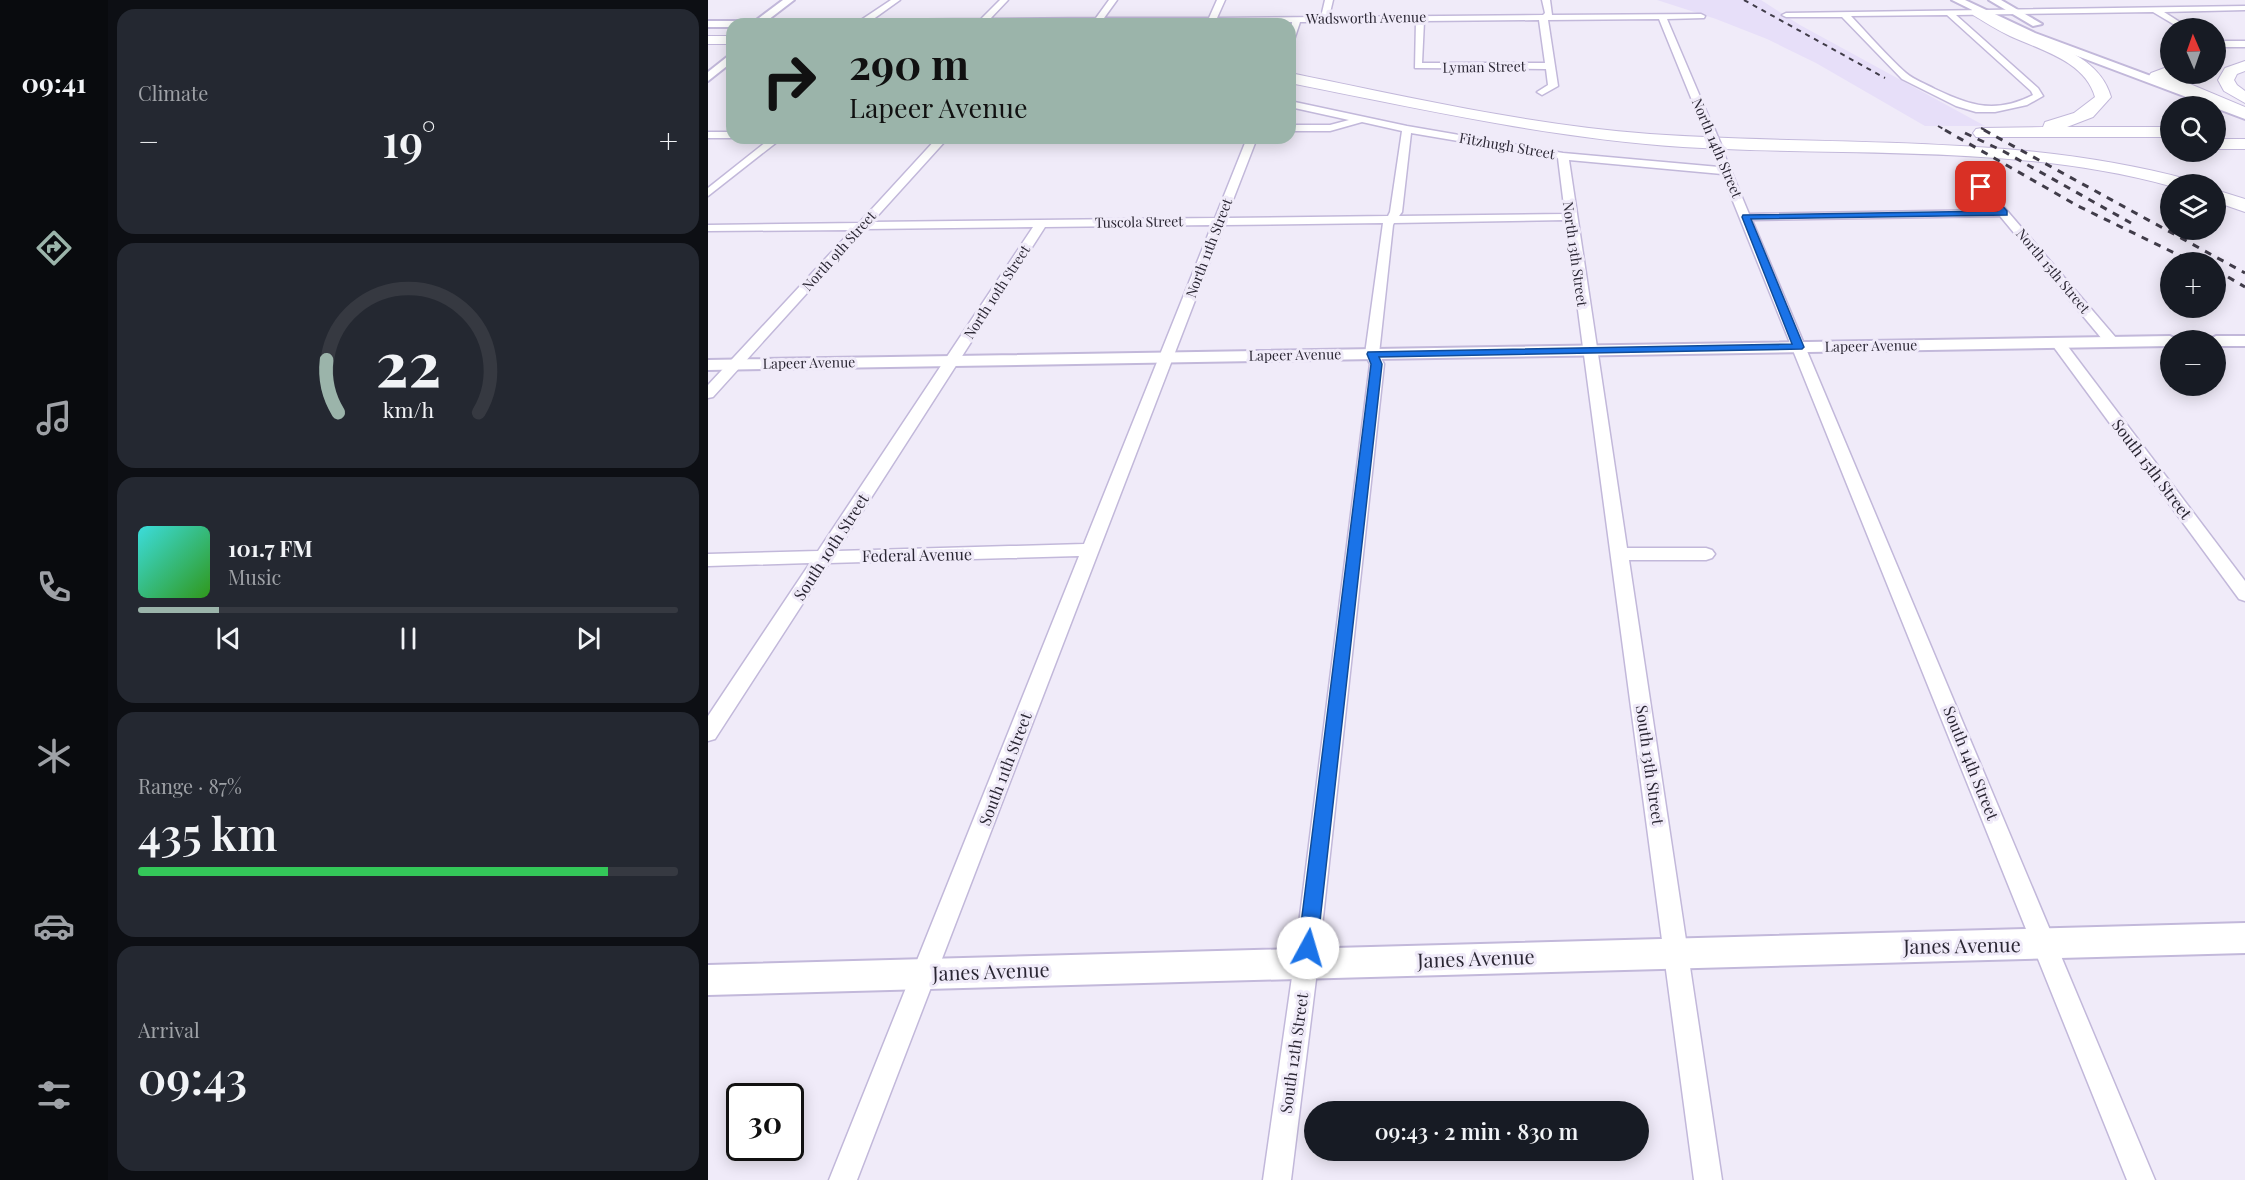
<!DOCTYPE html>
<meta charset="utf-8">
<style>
body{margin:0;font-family:"Playfair Display",serif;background:#242831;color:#f1f3f6;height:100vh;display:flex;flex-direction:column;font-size:22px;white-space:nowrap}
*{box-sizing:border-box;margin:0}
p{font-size:20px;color:#9ea1a6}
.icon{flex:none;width:33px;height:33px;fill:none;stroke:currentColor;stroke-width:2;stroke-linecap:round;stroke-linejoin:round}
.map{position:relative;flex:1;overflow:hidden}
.side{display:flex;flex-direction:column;gap:9px;padding:9px;background:#0d0f14;width:600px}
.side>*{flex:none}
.banner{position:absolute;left:18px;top:18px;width:570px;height:126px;border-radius:18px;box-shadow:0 3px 15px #0003;background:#9bb4aa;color:#111;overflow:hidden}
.needle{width:39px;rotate:358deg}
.fabs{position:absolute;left:1452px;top:18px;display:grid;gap:12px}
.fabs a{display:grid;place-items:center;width:66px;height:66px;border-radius:50%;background:#171b24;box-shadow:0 3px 15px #0003;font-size:30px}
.speed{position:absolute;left:18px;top:1083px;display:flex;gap:12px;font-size:30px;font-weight:700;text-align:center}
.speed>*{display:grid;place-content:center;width:78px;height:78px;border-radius:50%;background:#171b24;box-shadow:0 3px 15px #0003;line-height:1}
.speed .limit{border:3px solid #111;border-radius:9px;background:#fff;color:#111}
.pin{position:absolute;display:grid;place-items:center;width:51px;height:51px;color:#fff;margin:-26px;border-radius:12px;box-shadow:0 3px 9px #0006}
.me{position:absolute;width:66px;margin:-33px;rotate:6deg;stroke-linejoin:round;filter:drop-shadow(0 0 4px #0008)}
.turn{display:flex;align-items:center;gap:21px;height:126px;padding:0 24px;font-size:27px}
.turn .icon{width:78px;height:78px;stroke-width:2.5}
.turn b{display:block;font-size:42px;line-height:51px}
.big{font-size:45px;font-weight:600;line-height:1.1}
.side .tile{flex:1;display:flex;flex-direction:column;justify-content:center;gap:9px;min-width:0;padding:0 21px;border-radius:18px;background:#242831}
.side .dial{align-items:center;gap:0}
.dial svg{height:156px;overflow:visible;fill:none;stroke:#363941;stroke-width:7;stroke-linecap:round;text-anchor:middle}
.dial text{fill:#f1f3f6;stroke:none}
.song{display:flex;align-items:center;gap:18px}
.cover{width:72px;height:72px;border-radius:9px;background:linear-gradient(135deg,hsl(180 70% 55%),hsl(110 70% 35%))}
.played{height:6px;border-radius:3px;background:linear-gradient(90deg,#9bb4aa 15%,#363941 15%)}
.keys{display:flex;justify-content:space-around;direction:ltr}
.heat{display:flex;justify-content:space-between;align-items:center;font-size:33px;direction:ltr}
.charge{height:9px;border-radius:4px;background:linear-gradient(90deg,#34c759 87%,#363941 0)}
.trip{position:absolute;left:596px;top:1101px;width:345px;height:60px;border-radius:30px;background:#171b24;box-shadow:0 3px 15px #0003;font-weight:600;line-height:60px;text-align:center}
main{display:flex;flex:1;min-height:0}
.tabs{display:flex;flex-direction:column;width:108px;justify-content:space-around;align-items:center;background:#090b0e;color:#9ea1a6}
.tabs .icon{width:42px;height:42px}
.tabs .selected{color:#9bb4aa}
.tabs b{font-size:27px;color:#f1f3f6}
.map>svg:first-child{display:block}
.built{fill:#e7dff9}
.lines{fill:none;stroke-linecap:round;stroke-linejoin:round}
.minor-casing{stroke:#c2b8da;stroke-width:3}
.tertiary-casing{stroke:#c2b8da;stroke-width:4}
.motorway-casing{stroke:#c2b8da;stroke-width:2}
.minor{fill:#fff;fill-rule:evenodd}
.tertiary{fill:#fff;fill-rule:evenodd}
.motorway{fill:#fff;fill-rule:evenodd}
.rail-far1{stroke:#403c49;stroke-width:2;stroke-dasharray:5 5;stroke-linecap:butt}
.rail{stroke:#403c49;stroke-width:3;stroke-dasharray:7 7;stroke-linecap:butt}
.minor-bridge-far1-casing{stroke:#c2b8da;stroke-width:10;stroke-linecap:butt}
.minor-bridge-casing{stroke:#c2b8da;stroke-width:14;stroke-linecap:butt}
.minor-bridge-far1{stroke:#fff;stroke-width:9}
.minor-bridge{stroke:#fff;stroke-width:11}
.route{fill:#1a73e8;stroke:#114b97;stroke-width:1.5}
.labels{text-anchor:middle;stroke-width:6;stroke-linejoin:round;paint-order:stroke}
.far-street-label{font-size:14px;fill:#2a2633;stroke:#f0ebf9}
.street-label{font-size:16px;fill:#2a2633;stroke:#f0ebf9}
.near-street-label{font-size:20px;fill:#2a2633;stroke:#f0ebf9}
</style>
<main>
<nav class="tabs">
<b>09:41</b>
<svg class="icon selected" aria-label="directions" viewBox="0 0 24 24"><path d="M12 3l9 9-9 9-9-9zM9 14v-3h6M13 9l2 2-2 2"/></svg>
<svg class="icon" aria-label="music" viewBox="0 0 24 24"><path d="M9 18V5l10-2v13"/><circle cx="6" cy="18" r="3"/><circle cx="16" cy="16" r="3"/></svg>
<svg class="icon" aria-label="phone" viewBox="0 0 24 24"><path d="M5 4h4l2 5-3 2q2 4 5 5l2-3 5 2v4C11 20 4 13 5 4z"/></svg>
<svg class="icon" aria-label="climate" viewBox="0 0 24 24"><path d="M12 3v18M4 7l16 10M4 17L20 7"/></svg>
<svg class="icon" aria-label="car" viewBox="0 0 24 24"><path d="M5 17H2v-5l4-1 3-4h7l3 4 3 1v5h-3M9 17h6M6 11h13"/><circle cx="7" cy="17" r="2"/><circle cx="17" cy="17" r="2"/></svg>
<svg class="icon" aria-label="filters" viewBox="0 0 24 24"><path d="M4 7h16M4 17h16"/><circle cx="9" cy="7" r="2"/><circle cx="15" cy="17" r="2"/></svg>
</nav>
<section class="side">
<div class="tile"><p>Climate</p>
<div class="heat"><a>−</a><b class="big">19°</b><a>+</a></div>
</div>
<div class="tile dial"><svg viewBox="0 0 100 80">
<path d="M14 69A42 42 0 1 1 86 69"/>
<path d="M14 69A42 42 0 0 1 8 42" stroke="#9bb4aa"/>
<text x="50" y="56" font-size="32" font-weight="700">22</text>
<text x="50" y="72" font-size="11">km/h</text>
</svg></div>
<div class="tile">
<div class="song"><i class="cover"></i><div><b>101.7 FM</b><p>Music</p></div></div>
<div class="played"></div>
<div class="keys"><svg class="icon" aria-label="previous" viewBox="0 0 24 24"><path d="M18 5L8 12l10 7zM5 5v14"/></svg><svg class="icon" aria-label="pause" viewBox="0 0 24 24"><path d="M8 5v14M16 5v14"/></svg><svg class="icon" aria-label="next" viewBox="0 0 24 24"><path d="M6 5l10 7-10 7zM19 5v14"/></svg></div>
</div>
<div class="tile"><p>Range · 87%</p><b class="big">435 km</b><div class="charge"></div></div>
<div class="tile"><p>Arrival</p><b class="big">09:43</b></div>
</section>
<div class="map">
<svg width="1537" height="1180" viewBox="0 0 1537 1180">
<rect width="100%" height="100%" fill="#f0ebf9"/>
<path class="built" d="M949,0h104l39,25 185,101h-60l-109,-63 -49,-24 -51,-20z"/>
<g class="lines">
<g class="minor-casing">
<g id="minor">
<path d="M183,0h9l-28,20 109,-1 19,-19h8l-18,19 106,-1 13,-18h8l-13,18h105l8,-18h8l-8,18 104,-1 4,-17h8l-4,17 214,-2 2,-2 -3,-13h8l2,15 149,-1 4,2 -1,2 -37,1 43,101 -5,3 -5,-3 -41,-101 -111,1 10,66 -16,9 -5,-3 11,-7 -2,-16 -131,-1 1,-47 -116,1 -6,18 -4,3 2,-21 -463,1 4,-2 28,-1zM831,20l6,43h-123l2,-42z"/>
<path d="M1537,6v4l-81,2 25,16h-9l-27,-16 -197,3 82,73 5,8 -16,9 -32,7h-19l-20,-6 -54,-27 -60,-62h-56l-4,-2 4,-2zM1239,15l84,76 2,4c-38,19 -62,11 -98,-6 -9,-5 -21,-9 -29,-16 -19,-17 -37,-38 -55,-57z"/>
<rect x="1508" y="41" width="29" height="6"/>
<path d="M582,101l117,25 156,27 156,14 -5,-13 5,-3 5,3 25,60 245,-4 -30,-37 1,-2h8l144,168 2,3 -2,3h-10l-107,-129 -248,4 403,960h-28l-405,-1006 -153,-14 58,388h79l6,2 3,4 -3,4 -6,2h-77l93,620h-28l-128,-960 -172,3 -1,2 -14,129 5,10 -66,599 -27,217h-28l31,-217 76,-599 -5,-10 18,-131 -159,2 -367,955h-28l250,-624 -250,7 -114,176 -7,2v-25l102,-153 -102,3v-12l110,-3 215,-324 -168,2 -152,168 -5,1v-13l144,-155 -144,1v-6l151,-2 78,-85h11l-76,84 343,-4 32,-80h10l-31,80 162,-2 2,-4 12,-81 -40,-9 -32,9h-40v-6h40l19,-5 -59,-13zM703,133l147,25 7,56 -166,2 3,-4zM504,225l-128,319 -247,7 208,-324z"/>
<rect x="0" y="132" width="24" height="6"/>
<path d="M63,138h11l-74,58v-8z"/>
<path d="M1350,339l5,1 182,241v20l-6,-2 -186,-253 -2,-3 2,-3z"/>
</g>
</g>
<g class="tertiary-casing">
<g id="tertiary">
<path d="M75,0h11l-26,20h51l5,3 -92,1v3h-24v-6h47z"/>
<path d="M1244,0h13l70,33 210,78v8l-218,-82z"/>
<path d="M1281,0h12l41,24 -9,2z"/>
<path d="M24,53v9l-24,19v-9z"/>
<path d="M1462,336l8,4h-8v6l-1462,24v-10z"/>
<path d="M1508,336h29v10h-29v-6h-8z"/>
<path d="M1537,923v30l-1537,42v-30z"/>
</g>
</g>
<g class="motorway-casing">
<g id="motorway">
<path d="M1270,8c13,3 25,14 37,20 36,17 84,27 96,69l-18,20 -26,10h103v10h-194l-3,-4 3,-4 6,-1 61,-1 2,-5 29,-9 21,-16c-10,-36 -55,-47 -85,-61 -13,-6 -25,-14 -37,-21l-2,-3 2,-3z"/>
<path d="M111,19l33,1 7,4h-46l1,-4z"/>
<rect x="0" y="36" width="24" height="8"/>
<path d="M1537,61v10l-8,3 -3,6 3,5 8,6v12l-21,-12 -6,-11 7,-12z"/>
<path d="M1462,66v8h6l-5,2 74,31v11l-94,-39 -2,-3 2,-3z"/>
<path d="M582,73c119,24 238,52 360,61 180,13 364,-2 540,46l3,4h-23v2c-157,-43 -325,-29 -487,-39 -133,-9 -262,-38 -393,-64z"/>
<rect x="1508" y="139" width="29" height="10"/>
<path d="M1508,190l29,9v13l-29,-10z"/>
</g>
</g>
<use href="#minor" class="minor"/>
<use href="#tertiary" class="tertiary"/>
<use href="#motorway" class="motorway"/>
<g class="rail-far1">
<path d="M1036,0l141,78"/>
<path d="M1230,126l9,5"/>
<path d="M1273,128l6,3"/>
</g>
<g class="rail">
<path d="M1237,130l133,76 115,56"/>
<path d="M1276,130l261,143"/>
<path d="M1257,133l38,18 128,72"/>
<path d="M1508,270l29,17"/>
</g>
<g class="minor-bridge-far1-casing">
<path id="minor-bridge-far1" d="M997,120l5,11"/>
</g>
<g class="minor-bridge-casing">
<path id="minor-bridge" d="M1001,130l10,24"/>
</g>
<use href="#minor-bridge-far1" class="minor-bridge-far1"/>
<use href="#minor-bridge" class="minor-bridge"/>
</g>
<path class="route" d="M1270,185h6l23,26v4l-256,4 53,128 -2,2 -423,8 3,7 -65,584 -3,6 -6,3 -7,-3 -3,-6 73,-584 -4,-10 1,-2 424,-8 -50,-127 1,-2 254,-4 -19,-23z"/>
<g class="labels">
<g class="far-street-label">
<text transform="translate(658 18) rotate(-1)" y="5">Wadsworth Avenue</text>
<text transform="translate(776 67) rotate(-1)" y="5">Lyman Street</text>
<text transform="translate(799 146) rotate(10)" y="5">Fitzhugh Street</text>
<text transform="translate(1009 148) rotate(67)" y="5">North 14th Street</text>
<text transform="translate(431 222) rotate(-1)" y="5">Tuscola Street</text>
<text transform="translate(501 248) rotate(-69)" y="5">North 11th Street</text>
<text transform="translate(131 251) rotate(-48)" y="5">North 9th Street</text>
<text transform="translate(867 254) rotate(82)" y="5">North 13th Street</text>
<text transform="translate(1345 271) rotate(50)" y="5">North 15th Street</text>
<text transform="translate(289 292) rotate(-57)" y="5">North 10th Street</text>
<text transform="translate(1163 346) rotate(-1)" y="5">Lapeer Avenue</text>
<text transform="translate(587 355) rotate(-1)" y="5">Lapeer Avenue</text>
<text transform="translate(101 363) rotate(-1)" y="5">Lapeer Avenue</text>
</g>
<g class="street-label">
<text transform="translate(1444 469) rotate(53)" y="6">South 15th Street</text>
<text transform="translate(123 547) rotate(-57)" y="6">South 10th Street</text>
<text transform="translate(209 555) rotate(-1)" y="6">Federal Avenue</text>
<text transform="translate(1263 763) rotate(68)" y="6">South 14th Street</text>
<text transform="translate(942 765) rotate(82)" y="6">South 13th Street</text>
<text transform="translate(297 769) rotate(-69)" y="6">South 11th Street</text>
<text transform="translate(586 1053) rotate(-82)" y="6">South 12th Street</text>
</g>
<g class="near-street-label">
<text transform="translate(1254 946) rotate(-1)" y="7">Janes Avenue</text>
<text transform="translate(768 959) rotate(-2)" y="7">Janes Avenue</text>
<text transform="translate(283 972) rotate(-2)" y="7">Janes Avenue</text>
</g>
</g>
</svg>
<div class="fabs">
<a><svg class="needle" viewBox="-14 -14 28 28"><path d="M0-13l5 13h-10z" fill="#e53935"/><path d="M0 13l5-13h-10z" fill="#9ea1a6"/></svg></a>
<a><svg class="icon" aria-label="search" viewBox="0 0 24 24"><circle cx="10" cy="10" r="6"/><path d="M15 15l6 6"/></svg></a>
<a><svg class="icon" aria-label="layers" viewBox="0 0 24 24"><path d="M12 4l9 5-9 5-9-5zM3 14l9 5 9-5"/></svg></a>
<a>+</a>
<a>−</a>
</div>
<div class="speed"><div class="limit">30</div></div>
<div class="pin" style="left:1273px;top:187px;background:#d93025"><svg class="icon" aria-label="arrive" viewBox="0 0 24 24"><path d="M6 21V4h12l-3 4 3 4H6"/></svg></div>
<svg class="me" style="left:600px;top:948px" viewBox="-20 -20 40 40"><circle r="19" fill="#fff"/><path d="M0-13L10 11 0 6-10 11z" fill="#1a73e8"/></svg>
<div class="trip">09:43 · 2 min · 830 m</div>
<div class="banner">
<div class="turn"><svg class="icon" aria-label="right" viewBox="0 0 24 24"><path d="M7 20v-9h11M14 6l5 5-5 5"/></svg><div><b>290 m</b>Lapeer Avenue</div></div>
</div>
</div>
</main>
